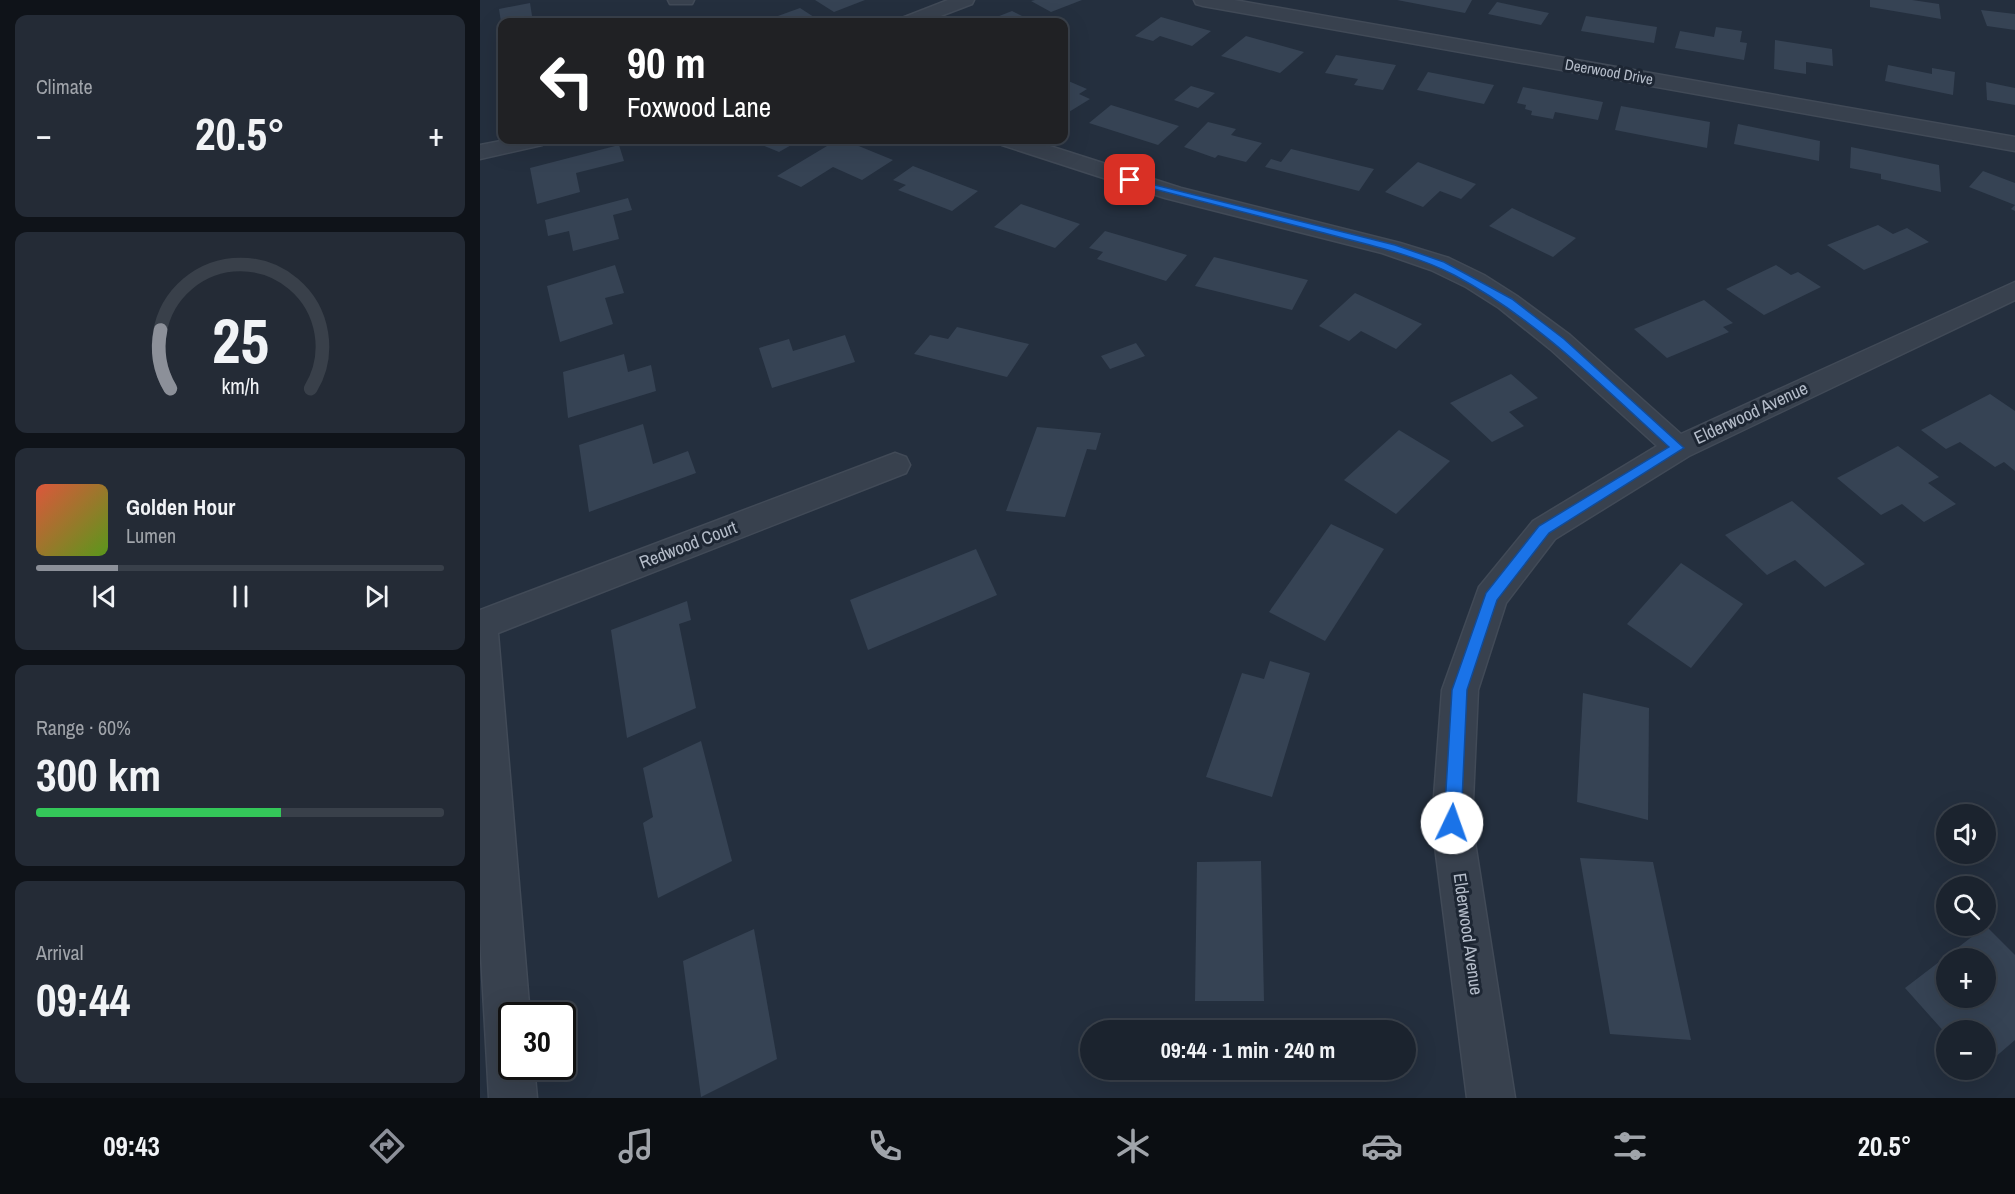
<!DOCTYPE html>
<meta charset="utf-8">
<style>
body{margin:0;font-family:"Archivo Narrow",sans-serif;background:#242b36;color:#f1f3f6;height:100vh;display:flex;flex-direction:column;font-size:22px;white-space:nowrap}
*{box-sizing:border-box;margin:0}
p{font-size:20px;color:#a0a4aa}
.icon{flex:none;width:33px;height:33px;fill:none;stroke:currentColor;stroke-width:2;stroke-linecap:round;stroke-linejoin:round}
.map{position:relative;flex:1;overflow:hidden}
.side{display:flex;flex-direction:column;gap:15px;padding:15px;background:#0f1319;width:480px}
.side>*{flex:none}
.banner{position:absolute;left:18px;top:18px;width:570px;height:126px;border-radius:12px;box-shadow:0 6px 24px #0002,0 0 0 2px #39404a;background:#202124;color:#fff;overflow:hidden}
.tools{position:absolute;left:1456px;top:804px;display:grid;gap:12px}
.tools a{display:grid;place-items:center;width:60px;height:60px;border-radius:50%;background:#1b232e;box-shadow:0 6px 24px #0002,0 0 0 2px #39404a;font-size:30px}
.speed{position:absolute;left:18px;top:1002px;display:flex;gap:12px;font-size:30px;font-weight:700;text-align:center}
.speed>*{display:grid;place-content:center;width:78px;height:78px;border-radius:50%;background:#1b232e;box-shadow:0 6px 24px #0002,0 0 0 2px #39404a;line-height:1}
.speed .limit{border:3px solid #111;border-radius:9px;background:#fff;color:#111}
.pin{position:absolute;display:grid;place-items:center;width:51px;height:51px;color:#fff;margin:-26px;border-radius:12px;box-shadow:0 3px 9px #0006}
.me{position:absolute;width:66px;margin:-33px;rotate:3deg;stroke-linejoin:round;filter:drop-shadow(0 0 4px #0008)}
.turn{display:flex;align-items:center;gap:21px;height:126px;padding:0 30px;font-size:27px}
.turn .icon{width:78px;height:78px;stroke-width:2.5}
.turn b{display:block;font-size:42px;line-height:51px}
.big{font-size:45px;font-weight:700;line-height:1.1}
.side .card{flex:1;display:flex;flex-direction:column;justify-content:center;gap:9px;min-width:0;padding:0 21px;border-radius:12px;background:#242b36}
.side .dial{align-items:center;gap:0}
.dial svg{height:156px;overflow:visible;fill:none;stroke:#39404a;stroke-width:7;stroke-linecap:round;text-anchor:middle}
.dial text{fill:#f1f3f6;stroke:none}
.song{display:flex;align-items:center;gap:18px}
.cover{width:72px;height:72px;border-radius:9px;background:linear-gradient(135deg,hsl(10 70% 55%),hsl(90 70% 35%))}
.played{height:6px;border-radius:3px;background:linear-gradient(90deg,#8c9099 20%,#39404a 20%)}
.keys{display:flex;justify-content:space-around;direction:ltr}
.heat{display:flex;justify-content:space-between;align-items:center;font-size:33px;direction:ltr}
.charge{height:9px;border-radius:4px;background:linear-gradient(90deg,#34c759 60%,#39404a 0)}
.trip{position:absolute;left:600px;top:1020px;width:336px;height:60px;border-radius:30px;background:#1b232e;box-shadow:0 6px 24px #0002,0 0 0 2px #39404a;font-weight:700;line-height:60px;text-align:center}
.tab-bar{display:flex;height:96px;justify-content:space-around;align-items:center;background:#0b0e12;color:#a0a4aa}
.tab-bar .icon{width:42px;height:42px}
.tab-bar .active{color:#8c9099}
.tab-bar b{font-size:27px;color:#f1f3f6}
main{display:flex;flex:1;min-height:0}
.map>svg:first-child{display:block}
.building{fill:#364354;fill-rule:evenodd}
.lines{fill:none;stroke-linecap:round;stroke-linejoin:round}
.minor-casing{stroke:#414a57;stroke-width:3}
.minor{fill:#38414e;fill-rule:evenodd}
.route{fill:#1a73e8;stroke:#114b97;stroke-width:1.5}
.labels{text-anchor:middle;stroke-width:6;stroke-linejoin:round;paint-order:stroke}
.far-street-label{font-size:15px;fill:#b4bcc9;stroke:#1d2633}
.street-label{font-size:18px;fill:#b4bcc9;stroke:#1d2633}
</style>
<main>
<section class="side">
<div class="card"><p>Climate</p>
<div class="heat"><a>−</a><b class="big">20.5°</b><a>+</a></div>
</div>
<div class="card dial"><svg viewBox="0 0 100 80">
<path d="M14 69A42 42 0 1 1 86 69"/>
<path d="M14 69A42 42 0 0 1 9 39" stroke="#8c9099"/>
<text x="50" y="56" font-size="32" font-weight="700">25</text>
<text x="50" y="72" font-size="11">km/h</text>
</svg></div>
<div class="card">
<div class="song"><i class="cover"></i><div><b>Golden Hour</b><p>Lumen</p></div></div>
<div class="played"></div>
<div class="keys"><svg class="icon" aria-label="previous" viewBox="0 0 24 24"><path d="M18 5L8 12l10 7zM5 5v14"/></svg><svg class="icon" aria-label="pause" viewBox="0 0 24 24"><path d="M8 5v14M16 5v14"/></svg><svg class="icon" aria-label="next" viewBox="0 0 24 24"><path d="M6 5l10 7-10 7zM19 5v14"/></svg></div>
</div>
<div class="card"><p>Range · 60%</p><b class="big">300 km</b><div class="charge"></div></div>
<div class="card"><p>Arrival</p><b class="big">09:44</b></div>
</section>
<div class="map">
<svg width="1535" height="1098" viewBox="0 0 1535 1098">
<rect width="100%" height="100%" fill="#242f3e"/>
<g class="building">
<path d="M335,0h50l-31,12z"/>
<path d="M555,0h47l-31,12 -20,-11z"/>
<path d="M917,0h75l-7,13z"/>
<path d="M1390,0h42l27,4 2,15 -71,-12z"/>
<path d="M1017,2l52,11 -8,12 -53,-11z"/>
<path d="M50,3l3,19h-32l-2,-13z"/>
<path d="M320,8l17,11 -11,3h-45z"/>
<path d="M1501,10l34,4v16l-28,-4z"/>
<path d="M532,11l22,11h-50z"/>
<path d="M1106,16l71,11 -3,16 -73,-12z"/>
<path d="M681,17l50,14 -19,15 -32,-10 -7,5 -18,-5z"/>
<path d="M1236,27l26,4 -2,11 7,1 -3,17 -69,-12 5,-17 34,6z"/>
<path d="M766,36l58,16 -24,21 -59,-17z"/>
<path d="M1295,40l57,9 1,17 -27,-4v12l-32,-5z"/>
<path d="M856,55l60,10 -13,25 -29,-5 4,-6 -33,-6z"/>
<path d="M1408,65l44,9v-6l23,4 -2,23 -68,-14z"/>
<path d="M948,72l66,13 -10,19 -67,-14z"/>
<path d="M586,80l21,9 -8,5 11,5 -26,16v-34z"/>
<path d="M1506,82l29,6v17l-28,-5z"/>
<path d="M711,86l24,7 -17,15 -24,-8z"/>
<path d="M1043,87l80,15 -5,18 -43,-8 -2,7 -22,-4 1,-4 -7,-2 1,-4 -9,-2z"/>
<path d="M631,105l68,21 -21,19 -69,-22z"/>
<path d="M1141,106l89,16 -3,26 -92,-18z"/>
<path d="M728,122l28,7 -5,6 31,8 -16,19 -28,-7 -3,3 -31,-11z"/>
<path d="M1258,124l82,17 -1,20 -85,-17z"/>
<path d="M257,140h63l-21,12 -22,-9 -5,3z"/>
<path d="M357,140h7l49,20 -31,20 -29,-13 -32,20 -24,-11z"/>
<path d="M139,145l5,16 -48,12 4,19 -43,12 -7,-36z"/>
<path d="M1371,147l88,18 2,27 -60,-13v-5l-31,-6z"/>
<path d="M811,149l83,20 -15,22 -94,-24 6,-8 10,3z"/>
<path d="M938,162l58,22 -15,15 -21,-8 -17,16 -38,-15z"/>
<path d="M433,166l65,25 -26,20 -54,-21 8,-5 -13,-5z"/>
<path d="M1503,171l32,12v28l-4,-2 4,-4 -46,-18z"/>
<path d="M148,198l4,12 -19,5 6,24 -46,12 -4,-20 -21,5 -3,-16z"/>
<path d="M541,204l59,20 -25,24 -61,-21z"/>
<path d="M1032,208l64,30 -23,19 -64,-31z"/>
<path d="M1398,225l15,9 14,-6 22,14 -65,28 -37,-25z"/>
<path d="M625,231l82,24 -21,26 -69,-22 6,-7 -14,-4z"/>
<path d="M734,257l94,23 -16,30 -97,-24z"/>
<path d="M135,265l9,28 -19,5 8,26 -53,18 -13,-56z"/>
<path d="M1296,265l15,10 7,-3 23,15 -57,28 -38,-26z"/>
<path d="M875,293l67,31 -26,25 -35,-18 -12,10 -30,-15z"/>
<path d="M1224,300l29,23 -10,4 6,5 -62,26 -33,-29z"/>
<path d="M477,327l72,17 -22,33 -93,-23 16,-19 18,4z"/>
<path d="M365,335l10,27 -83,26 -13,-40 30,-9 4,12z"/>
<path d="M656,343l9,13 -35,13 -9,-13z"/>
<path d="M144,354l4,18 23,-7 5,26 -88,27 -5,-46z"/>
<path d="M1031,374l27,24 -29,14 15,14 -32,16 -42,-39z"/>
<path d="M1510,394l25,17v60l-11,-9 -9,5 -35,-25 -14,7 -25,-19z"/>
<path d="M163,424l10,40 35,-13 8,22 -107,39 -10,-67z"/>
<path d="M557,427l64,6 -5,17 -9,-1 -22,68 -59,-6z"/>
<path d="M919,430l51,31 -54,53 -52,-34z"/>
<path d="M1418,446l41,31 -11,6 28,21 -32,18 -22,-18 -21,11 -44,-37z"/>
<path d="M1312,501l73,63 -40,23 -30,-27 -28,15 -42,-40z"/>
<path d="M851,524l53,25 -59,92 -56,-29z"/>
<path d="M496,549l21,46 -129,55 -18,-50z"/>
<path d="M1201,563l62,41 -52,64 -64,-44z"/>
<path d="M207,601l4,19 -12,4 17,84 -69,30 -16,-108z"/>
<path d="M790,661l40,12 -38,124 -66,-20 36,-104 22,6z"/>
<path d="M1103,693l66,15 -1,112 -71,-18z"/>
<path d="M221,741l31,120 -74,37 -15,-75 10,-6 -10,-49z"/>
<path d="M1100,858l73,4 38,178 -81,-6z"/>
<path d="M781,861l3,140h-69l2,-139z"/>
<path d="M1506,926l29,29v85l-29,25v-35h-39v5l-42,-47zM1467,958h39v40h-39z"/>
<path d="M274,929l23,130 -76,38 -18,-136z"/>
</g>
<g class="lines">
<g class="minor-casing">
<g id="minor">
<path d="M188,0h26l-2,4h-22z"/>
<path d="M468,0h26l-2,4 -47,18h-26l3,-4z"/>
<path d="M714,0h40l781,137v14l-812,-145 -7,-2z"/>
<path d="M26,140h39l-3,5 -62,14v-14z"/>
<path d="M519,140h32l150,48 219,55 49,15 35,17 33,21 53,39 111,99 334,-152v18l-326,156 -134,83 -49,64 -28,87 -6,133 43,275h-48l-35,-275 10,-133 37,-103 54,-66 124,-75 -107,-97 -51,-41 -33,-21 -35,-17 -49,-17 -217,-55 -163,-53z"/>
<path d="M415,453l11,4 4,8 -4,8 -408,160 32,383h-18v50h22l3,32h-48l-9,-161v-327z"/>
</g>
</g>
<use href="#minor" class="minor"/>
</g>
<path class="route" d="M647,178l268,67 49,17 68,37 52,40 120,109 -135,85 -52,67 -30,90 -6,133 -3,6 -6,3 -6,-3 -2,-6 8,-133 34,-97 53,-67 130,-79c-68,-62 -134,-129 -215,-172 -40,-21 -87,-30 -130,-42 -66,-17 -132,-34 -197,-51z"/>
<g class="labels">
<g class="far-street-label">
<text transform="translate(1129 72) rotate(10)" y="5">Deerwood Drive</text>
</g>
<g class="street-label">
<text transform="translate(1271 413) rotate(-25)" y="6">Elderwood Avenue</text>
<text transform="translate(208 545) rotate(-21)" y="6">Redwood Court</text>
<text transform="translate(988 934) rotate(82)" y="6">Elderwood Avenue</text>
</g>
</g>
</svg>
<div class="tools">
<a><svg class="icon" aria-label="sound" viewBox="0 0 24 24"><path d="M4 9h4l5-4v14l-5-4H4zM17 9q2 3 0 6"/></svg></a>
<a><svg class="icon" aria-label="search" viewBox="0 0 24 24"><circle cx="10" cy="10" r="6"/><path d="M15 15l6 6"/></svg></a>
<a>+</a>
<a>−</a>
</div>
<div class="speed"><div class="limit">30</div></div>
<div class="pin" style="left:650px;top:180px;background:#d93025"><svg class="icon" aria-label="arrive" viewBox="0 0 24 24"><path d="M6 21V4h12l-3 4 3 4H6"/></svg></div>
<svg class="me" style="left:972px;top:823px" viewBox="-20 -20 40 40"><circle r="19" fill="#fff"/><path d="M0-13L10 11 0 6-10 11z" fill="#1a73e8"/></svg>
<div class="trip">09:44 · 1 min · 240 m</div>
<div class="banner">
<div class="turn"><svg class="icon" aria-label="left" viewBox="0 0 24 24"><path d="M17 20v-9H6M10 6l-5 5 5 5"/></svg><div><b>90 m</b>Foxwood Lane</div></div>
</div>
</div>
</main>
<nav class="tab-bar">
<b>09:43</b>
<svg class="icon active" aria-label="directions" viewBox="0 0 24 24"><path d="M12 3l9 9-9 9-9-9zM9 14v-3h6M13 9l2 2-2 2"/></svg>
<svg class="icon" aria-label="music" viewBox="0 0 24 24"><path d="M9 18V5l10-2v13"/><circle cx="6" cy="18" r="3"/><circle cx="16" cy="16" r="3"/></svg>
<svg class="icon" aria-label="phone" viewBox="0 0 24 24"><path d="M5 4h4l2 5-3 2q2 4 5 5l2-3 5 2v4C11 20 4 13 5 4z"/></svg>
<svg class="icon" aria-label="climate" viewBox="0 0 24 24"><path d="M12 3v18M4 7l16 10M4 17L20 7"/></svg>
<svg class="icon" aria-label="car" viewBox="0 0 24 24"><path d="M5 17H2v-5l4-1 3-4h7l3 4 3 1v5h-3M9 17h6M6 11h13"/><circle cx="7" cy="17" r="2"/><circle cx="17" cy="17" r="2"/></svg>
<svg class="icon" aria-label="filters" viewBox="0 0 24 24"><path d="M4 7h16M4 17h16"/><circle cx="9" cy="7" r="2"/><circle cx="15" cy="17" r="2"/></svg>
<b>20.5°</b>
</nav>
